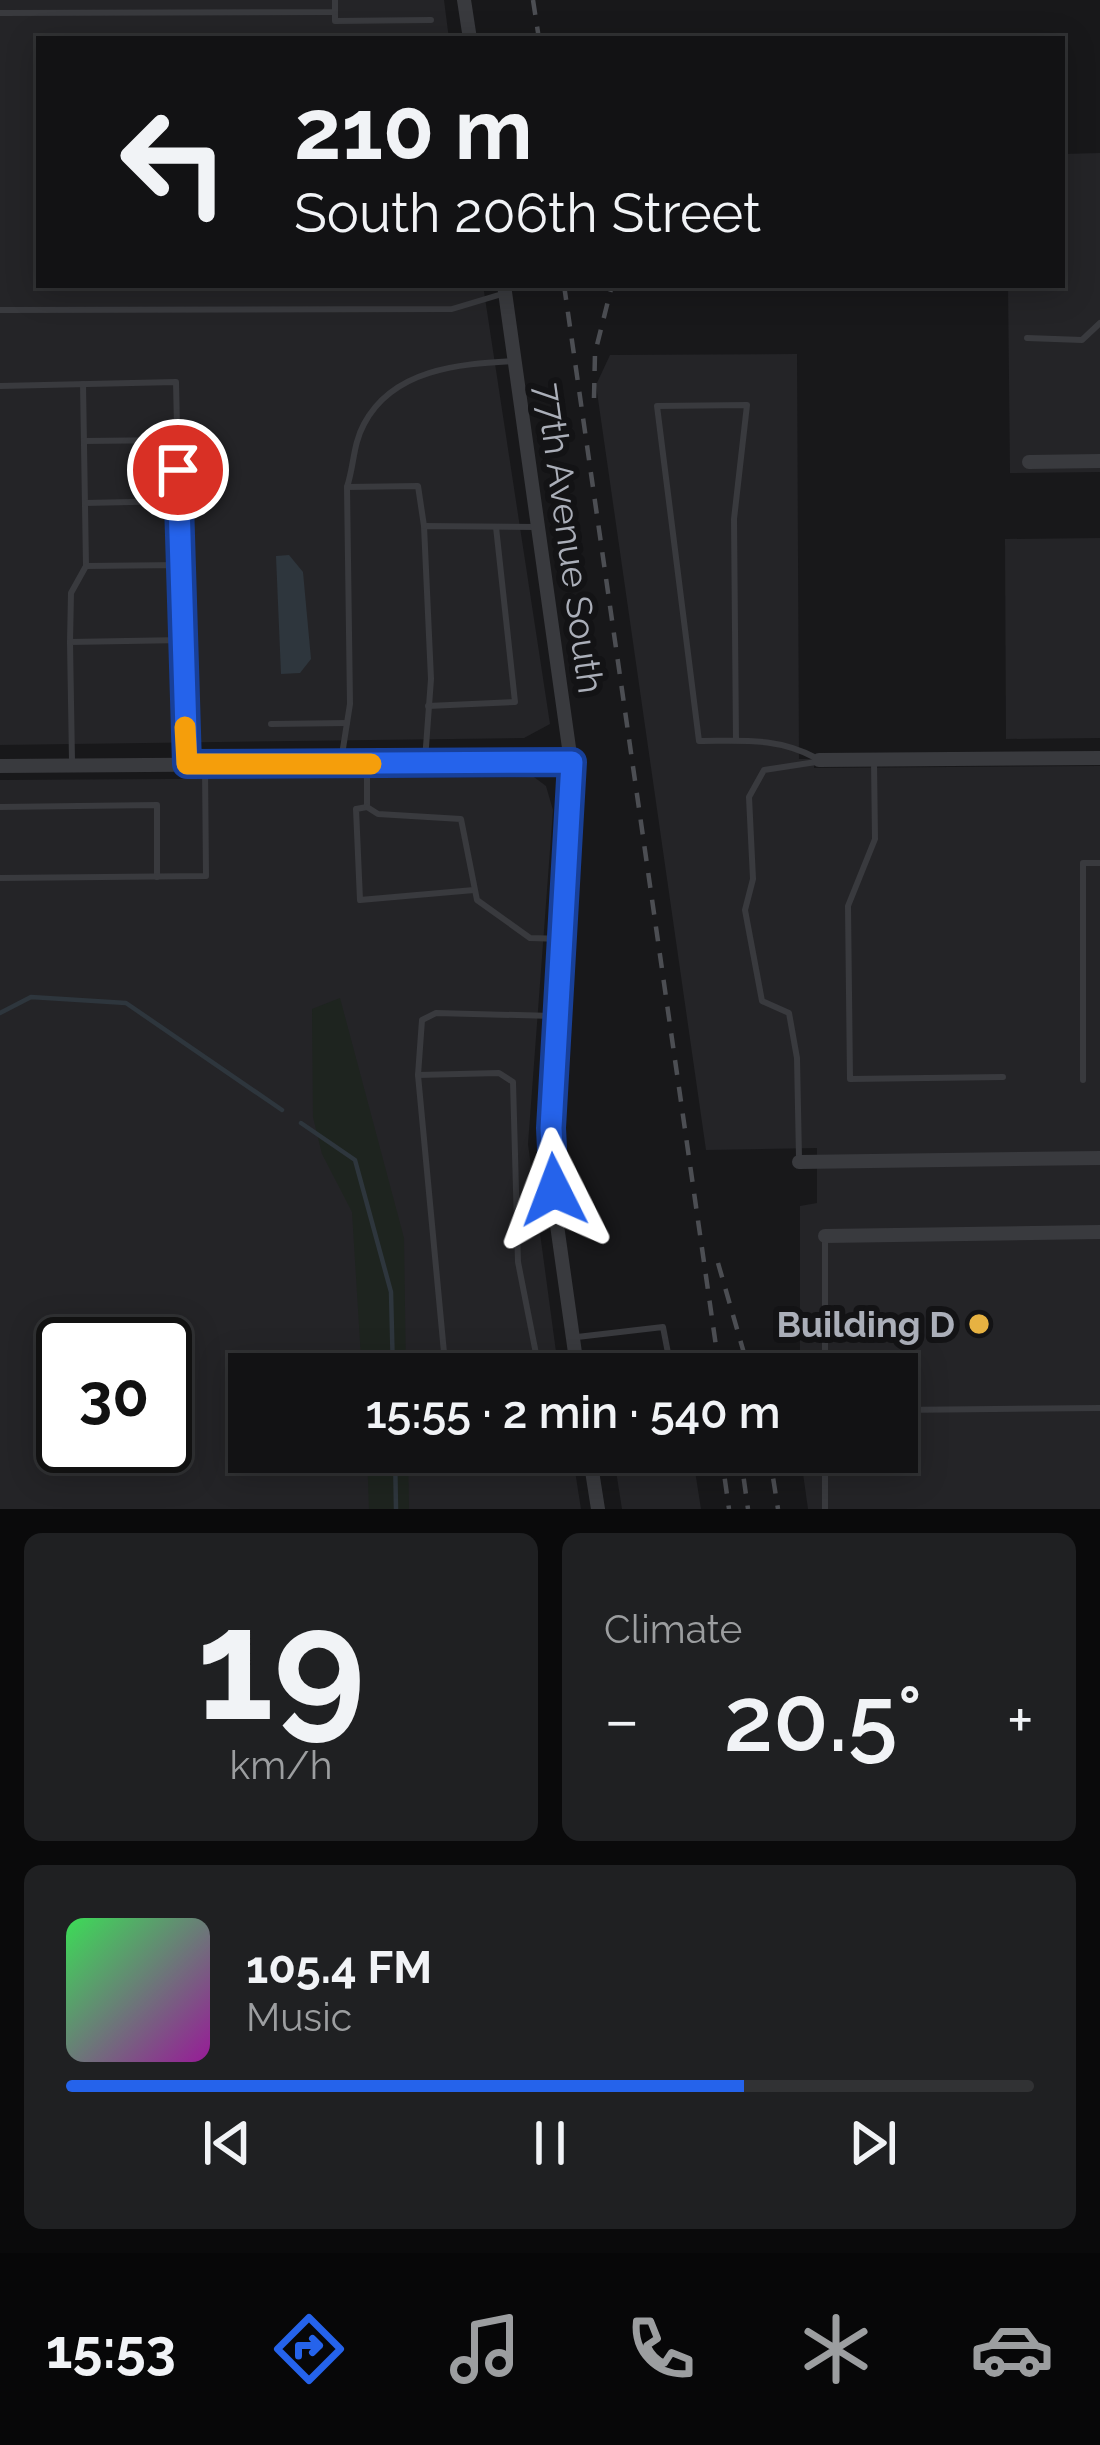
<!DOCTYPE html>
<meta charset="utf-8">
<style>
body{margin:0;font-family:Raleway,sans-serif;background:#1f2022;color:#f1f3f6;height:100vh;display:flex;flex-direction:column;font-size:45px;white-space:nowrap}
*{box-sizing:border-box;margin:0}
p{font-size:39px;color:#9c9ea0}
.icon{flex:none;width:66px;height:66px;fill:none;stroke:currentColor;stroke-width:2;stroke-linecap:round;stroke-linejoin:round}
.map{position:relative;height:1509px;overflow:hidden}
.sheet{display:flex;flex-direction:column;gap:24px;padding:24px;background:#0a0a0b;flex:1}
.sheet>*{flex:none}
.guide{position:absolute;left:36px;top:36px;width:1029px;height:252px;border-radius:0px;box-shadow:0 6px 30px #0003,0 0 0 3px #313234;background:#121214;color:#f1f3f6;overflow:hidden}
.speed{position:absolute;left:36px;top:1317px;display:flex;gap:24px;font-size:60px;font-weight:700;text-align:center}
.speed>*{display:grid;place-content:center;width:156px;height:156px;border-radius:50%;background:#121214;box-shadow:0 6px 30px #0003,0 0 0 3px #313234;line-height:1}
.speed .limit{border:6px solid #111;border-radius:18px;background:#fff;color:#111}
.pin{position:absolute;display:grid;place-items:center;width:102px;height:102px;color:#fff;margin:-51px;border:6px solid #fff;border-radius:50%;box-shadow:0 3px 12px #0007}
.me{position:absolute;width:132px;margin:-66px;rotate:357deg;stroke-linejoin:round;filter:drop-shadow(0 0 9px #0008)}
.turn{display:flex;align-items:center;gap:42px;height:252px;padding:0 60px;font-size:54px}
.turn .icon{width:156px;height:156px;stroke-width:2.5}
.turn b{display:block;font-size:84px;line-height:102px}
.big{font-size:90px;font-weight:600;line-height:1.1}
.sheet .card{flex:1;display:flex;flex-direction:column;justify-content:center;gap:18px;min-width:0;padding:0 42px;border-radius:18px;background:#1f2022}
.sheet .dial{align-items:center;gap:0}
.dial b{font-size:156px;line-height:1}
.song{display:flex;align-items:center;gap:36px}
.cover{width:144px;height:144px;border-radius:18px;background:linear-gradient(135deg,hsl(130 70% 55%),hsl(300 70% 35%))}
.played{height:12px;border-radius:6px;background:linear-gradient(90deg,#2563eb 70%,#313234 70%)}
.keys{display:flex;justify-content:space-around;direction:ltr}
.heat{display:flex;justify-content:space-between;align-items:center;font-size:66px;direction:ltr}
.sheet .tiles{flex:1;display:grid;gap:24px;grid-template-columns:1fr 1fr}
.card:last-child{grid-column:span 2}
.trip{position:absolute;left:228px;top:1353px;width:690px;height:120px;border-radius:0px;background:#121214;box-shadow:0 6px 30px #0003,0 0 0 3px #313234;font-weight:600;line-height:120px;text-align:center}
.tab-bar{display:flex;height:192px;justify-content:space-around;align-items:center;background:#070708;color:#9c9ea0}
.tab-bar .icon{width:84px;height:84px}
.tab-bar .on{color:#2563eb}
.tab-bar b{font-size:54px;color:#f1f3f6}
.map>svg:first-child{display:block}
.built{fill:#242427;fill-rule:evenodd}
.green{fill:#1e241f}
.water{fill:#2e363d}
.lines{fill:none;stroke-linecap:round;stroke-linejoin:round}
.stream{stroke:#2e363d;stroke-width:4.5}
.service{stroke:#393a3e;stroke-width:6}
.minor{stroke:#393a3e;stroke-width:14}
.rail{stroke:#4c4e53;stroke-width:4.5;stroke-dasharray:15 12;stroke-linecap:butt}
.route-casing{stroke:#184099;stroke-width:30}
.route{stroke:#2563eb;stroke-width:21}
.slow{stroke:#f59e0b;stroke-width:21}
.poi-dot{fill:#e7b242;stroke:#131315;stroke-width:4.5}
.labels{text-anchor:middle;stroke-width:12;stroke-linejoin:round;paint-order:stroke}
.street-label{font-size:36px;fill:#abafb9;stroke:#131315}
.poi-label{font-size:36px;font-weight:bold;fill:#abafb9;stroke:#131315;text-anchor:end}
</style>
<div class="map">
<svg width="1100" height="1509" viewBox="0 0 1100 1509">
<rect width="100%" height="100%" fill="#18181a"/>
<g class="built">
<path d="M0,0h444l5,39h-410v246h444l67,439 -26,14 -524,7z"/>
<path d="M1100,153v319l-90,1 -2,-188h54v-131z"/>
<path d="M797,354l2,405h15v9l286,-2v743h-292l-8,-57h97v-78h-97v-168l17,-3v-55l-111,2 -110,-765 14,-30z"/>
<path d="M1100,538v200l-94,1 -1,-200z"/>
<path d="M534,777l12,9 7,24 -25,334 31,230h-310v78h323l9,57h-581v-729zM63,1344h102v102h-102z"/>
<path d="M613,1452h79l9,57h-79z"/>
</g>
<g class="green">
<path d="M340,998l64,240 2,136h-44l-10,-162 -30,-58 -9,-37 -1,-108z"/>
<path d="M367,1452h41l1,57h-40z"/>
</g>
<path class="water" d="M289,555l14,17 8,87 -11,14 -19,1 -5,-118z"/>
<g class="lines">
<g class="stream">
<path d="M0,1013l31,-16 95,6 156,107"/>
<path d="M301,1123l54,37 36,132 2,82"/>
<path d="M395,1452l1,57"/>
</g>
<g class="service">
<path d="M335,12v9l96,-1"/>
<path d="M0,13l335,-1v-12"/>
<path d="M0,310l452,-1 50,-15"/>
<path d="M1027,338l55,2 18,-17"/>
<path d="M83,384l3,182"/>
<path d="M0,386l176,-4 4,183"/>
<path d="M84,441l93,-1"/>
<path d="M347,487c7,-21 6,-43 17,-63 29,-55 95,-60 149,-63"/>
<path d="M85,503l92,-2"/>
<path d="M70,642l1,-49 15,-27 94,-1 3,75"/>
<path d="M428,706l87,-4 -19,-175"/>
<path d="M271,724l76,-1"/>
<path d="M736,741l-2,-222 13,-114 -90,1 42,335c44,0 78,-4 117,17"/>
<path d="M425,760l6,-81 -7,-153 113,1"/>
<path d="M72,761l-2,-119 113,-2 3,121"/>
<path d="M341,761l9,-57 -3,-217 71,-1 6,40"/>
<path d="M874,761l1,78 -27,67 2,173 153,-2"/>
<path d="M367,767v40l-11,2 4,91 114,-10"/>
<path d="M0,807l157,-2v72"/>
<path d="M367,807l11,7 83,5 16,81 53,38 33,1"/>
<path d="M0,878l206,-2 -1,-108"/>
<path d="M418,1075l81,-2 14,9 5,180 22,112"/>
<path d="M1083,1080v-217h17"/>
<path d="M799,1158l-2,-100 -8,-45 -27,-12 -17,-91 8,-31 -4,-82 15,-27 52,-8"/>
<path d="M577,1337l86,-10 9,47"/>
<path d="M446,1374l-28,-299 4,-55 14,-7 118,3"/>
<path d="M825,1374v-134"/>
<path d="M897,1410l203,-2"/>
<path d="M594,1457l41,-5"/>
<path d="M825,1509v-57"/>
</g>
<g class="minor">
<path d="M464,0l6,39"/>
<path d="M504,285l67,477 -20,366 5,90 22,156"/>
<path d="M1029,462l71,-1"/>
<path d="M819,760l281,-2"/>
<path d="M0,766l571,-4"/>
<path d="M799,1162l301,-4"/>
<path d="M825,1236l275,-4"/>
<path d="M589,1452l9,57"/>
</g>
<g class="rail">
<path d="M533,0l6,39"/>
<path d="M564,285l156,1089"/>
<path d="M594,398l1,-45 17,-68"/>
<path d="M718,1263l32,111"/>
<path d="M721,1452l8,57"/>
<path d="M740,1452l8,57"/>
<path d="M769,1452l9,57"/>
</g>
</g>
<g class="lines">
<g class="route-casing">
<path id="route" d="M178,470l9,294 385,-2 -21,366 3,62"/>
</g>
<use href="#route" class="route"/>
<path class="slow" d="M185,727l2,37h184"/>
</g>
<circle class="poi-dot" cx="979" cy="1324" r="12"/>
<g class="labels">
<g class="street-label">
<text transform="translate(570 538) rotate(82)" y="13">77th Avenue South</text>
</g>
<g class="poi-label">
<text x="955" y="1337">Building D</text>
</g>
</g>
</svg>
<div class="speed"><div class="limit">30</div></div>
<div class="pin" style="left:178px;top:470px;background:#d93025"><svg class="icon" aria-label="arrive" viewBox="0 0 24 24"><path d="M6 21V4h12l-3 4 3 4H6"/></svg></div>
<svg class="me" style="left:554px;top:1190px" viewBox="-20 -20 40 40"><path d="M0-17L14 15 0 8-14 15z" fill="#2563eb" stroke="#fff" stroke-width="4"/></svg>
<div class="trip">15:55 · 2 min · 540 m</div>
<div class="guide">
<div class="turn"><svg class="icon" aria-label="left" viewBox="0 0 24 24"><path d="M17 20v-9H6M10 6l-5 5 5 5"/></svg><div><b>210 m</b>South 206th Street</div></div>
</div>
</div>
<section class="sheet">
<div class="tiles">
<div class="card dial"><b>19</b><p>km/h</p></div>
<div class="card"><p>Climate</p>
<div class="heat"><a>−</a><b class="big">20.5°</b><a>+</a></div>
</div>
<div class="card">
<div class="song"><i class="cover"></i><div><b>105.4 FM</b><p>Music</p></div></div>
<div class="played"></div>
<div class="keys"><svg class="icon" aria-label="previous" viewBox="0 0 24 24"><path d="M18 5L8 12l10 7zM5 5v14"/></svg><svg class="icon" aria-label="pause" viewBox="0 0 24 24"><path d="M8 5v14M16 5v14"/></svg><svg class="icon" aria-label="next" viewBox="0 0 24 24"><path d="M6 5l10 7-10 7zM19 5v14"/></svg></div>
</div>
</div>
</section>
<nav class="tab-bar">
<b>15:53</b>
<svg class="icon on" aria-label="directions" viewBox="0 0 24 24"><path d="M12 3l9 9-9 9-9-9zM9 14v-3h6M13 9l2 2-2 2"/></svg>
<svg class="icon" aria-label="music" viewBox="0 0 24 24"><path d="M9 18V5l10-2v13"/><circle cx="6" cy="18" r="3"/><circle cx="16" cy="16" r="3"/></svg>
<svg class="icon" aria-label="phone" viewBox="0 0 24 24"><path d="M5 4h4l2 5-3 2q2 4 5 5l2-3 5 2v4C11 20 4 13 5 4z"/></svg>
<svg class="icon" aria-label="climate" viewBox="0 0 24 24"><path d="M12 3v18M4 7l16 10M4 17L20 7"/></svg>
<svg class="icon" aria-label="car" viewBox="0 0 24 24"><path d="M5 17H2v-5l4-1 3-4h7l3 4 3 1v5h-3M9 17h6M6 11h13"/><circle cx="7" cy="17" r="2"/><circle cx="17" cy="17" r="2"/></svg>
</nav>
